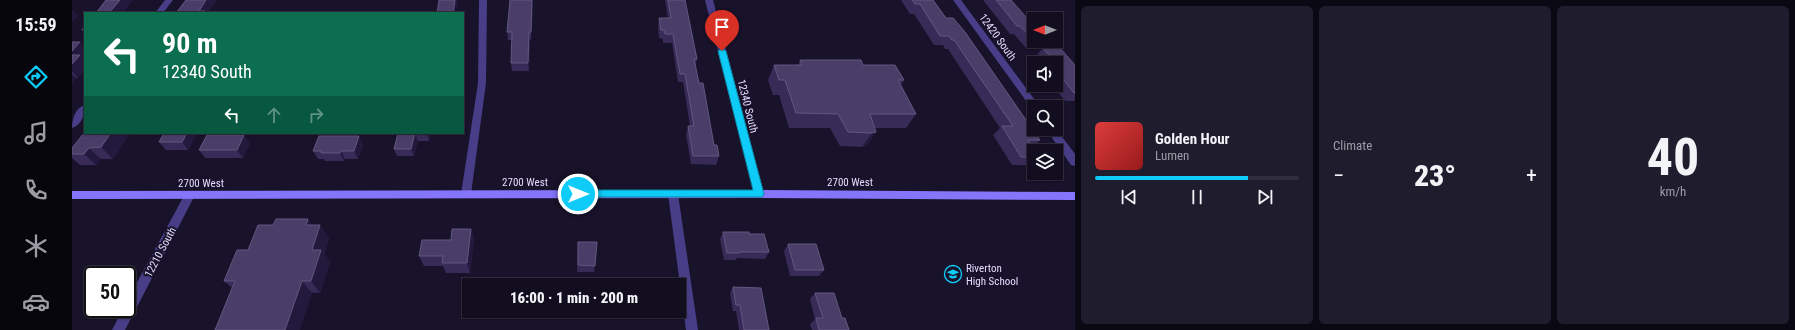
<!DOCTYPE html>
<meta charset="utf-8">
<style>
body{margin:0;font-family:"Roboto Condensed",sans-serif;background:#1f1c2d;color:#f1f3f6;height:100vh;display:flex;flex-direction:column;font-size:15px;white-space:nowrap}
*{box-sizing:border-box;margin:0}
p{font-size:13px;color:#9c9ca5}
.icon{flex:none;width:22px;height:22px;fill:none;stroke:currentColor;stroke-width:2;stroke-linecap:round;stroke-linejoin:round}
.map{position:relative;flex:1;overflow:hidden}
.sheet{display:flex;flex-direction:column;gap:6px;padding:6px;background:#0a0812;width:720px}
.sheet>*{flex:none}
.banner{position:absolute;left:12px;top:12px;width:380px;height:122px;border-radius:0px;box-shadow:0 1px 3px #0004,0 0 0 1px #312e3e;background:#0b6e4f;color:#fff;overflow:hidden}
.needle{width:26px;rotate:270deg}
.buttons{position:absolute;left:955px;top:12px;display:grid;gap:8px}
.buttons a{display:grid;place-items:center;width:36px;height:36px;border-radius:0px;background:#120e20;box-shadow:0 1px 3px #0004,0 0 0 1px #312e3e;font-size:20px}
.speed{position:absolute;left:12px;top:266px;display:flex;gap:8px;font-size:20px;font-weight:700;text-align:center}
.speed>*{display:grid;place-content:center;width:52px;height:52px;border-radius:50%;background:#120e20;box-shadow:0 1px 3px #0004,0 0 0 1px #312e3e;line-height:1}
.speed .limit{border:2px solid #111;border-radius:6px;background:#fff;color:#111}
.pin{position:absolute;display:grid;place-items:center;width:34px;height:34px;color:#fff;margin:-41px -17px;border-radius:50% 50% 50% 0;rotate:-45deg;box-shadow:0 0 4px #0007}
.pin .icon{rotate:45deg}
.me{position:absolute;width:44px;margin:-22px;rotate:90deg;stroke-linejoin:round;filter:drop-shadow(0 0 3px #0008)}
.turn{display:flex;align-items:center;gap:14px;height:84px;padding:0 12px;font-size:18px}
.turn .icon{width:52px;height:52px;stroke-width:2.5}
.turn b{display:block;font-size:28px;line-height:34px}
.lanes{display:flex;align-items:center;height:38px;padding:0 12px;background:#0003;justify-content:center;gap:20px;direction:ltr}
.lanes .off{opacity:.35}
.big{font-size:30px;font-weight:800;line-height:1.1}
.sheet .card{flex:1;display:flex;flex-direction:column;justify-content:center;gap:6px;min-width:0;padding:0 14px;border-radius:6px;background:#1f1c2d}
.sheet .dial{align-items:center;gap:0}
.dial b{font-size:52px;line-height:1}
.song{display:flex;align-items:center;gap:12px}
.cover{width:48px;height:48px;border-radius:6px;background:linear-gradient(135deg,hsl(0 70% 55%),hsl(0 70% 35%))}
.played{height:4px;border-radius:2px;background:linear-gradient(90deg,#0eccf7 75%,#312e3e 75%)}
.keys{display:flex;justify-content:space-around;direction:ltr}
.heat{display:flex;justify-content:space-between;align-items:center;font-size:22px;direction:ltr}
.sheet .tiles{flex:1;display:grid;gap:6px;grid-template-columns:repeat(3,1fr)}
.trip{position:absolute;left:390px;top:278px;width:224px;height:40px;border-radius:0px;background:#120e20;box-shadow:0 1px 3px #0004,0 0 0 1px #312e3e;font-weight:800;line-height:40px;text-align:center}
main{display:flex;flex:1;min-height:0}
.menu{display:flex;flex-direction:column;width:72px;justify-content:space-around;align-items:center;background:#07060d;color:#9c9ca5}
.menu .icon{width:28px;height:28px}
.menu .on{color:#0eccf7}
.menu b{font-size:18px;color:#f1f3f6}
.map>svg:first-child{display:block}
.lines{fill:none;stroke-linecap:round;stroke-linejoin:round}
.minor{fill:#473e87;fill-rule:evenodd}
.secondary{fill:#8475fb;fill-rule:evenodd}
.wall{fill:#382b57}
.shaded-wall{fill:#23193d}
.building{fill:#4a3e69;stroke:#625780}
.route{fill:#0eccf7;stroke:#0985a1}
.labels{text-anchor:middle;stroke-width:4;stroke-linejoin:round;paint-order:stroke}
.street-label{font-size:11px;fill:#e2dbfe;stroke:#18122a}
.poi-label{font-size:11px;fill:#e2dbfe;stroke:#18122a;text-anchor:start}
</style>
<main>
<nav class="menu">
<b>15:59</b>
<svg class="icon on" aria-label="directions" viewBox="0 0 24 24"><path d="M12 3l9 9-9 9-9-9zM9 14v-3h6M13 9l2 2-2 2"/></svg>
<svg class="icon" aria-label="music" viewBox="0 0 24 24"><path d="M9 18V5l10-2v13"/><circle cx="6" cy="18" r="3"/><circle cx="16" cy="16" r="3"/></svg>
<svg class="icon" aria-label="phone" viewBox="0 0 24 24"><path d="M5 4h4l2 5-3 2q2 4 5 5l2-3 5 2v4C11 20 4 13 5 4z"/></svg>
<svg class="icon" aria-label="climate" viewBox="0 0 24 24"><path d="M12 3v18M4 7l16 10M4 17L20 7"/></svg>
<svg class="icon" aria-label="car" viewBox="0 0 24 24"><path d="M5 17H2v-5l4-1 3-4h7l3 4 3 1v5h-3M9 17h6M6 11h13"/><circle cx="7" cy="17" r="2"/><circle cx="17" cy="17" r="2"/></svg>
</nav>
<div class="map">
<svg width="1003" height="330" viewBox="0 0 1003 330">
<rect width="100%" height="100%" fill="#18122a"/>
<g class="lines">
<g class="minor">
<path d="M93,0h8l-10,13h-8z"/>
<path d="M407,0h8l-1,83 -15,111 -1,3 -4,1 -4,-1 -1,-3 17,-111z"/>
<path d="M633,0h8l51,194 -1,3 -4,1 -4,-1 -1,-3z"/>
<path d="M881,0h8l79,107h-6v3l-2,-1z"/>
<path d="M13,105c0,9 -3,20 -13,23 0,-9 3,-20 13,-23z"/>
<path d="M974,129h10l19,25v12l-4,-1z"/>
<path d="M601,190l4,1 1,3 20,136h-12l-18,-136 1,-3z"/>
<path d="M118,191l4,1 1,3 -70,135h-13l11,-21h4v-8l59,-109z"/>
</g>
<path class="secondary" d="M687,190l316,2v8l-316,-2 -687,1v-8z"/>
</g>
<g class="wall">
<path d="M438,0h23l-2,40h-1l-1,31h-17l-1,-8 1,-23h-4l-1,-8z"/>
<path d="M593,0h20l12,59 -2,7 4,17 15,62 5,11 -3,9 -25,-1 -5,-29 2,-9h2l-7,-44h-5l-6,-39h-9v-4l-4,-1 -1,-11 1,-9h9z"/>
<path d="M829,0h32l13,18 94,122 -7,7 1,4v11l-4,3h-18l-19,-30 7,-7 -52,-79h-3l-2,-4h-9l-20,-31h-4z"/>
<path d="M911,0h28l15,17 8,6v18h11l-5,6h-15l-11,-13h-4z"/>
<path d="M0,42l11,17 -5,19h-2l-4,5z"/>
<path d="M971,48l32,17v36h-10l-12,-16h3v-22h-14l-6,-7z"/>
<path d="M728,60l63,5 41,15 -3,5 15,29 -10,14h-32l2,4 -10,14 -4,1 -22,-1 -10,-18h-41l-10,-33h-6l-5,-15 6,-15h24z"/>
<path d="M58,133l-17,26h-12l-5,6h-16l-8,-7v-10z"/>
<path d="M92,133h33l-9,17h-22l-7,-8z"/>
<path d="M326,133h33l-2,8h-11l-4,15h-17l-3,-7z"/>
<path d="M178,143l-7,15h-38l-6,-8z"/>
<path d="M291,144l-5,15h-13l-1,2h-19l-1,-2h-6l-5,-8z"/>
<path d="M236,219l4,6 17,13 -5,16 6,8 -10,31 -88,-5 -8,-7 49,-56z"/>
<path d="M399,229l3,10 -4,34h-24l-3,-7h-19l-5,-10z"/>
<path d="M651,232l26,2 20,18 -4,7 -28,-1 -1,2h-12l-4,-21z"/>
<path d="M506,242h19l-3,30h-17z"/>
<path d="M716,244l36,26 -5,6h-29l-6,-25z"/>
<path d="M661,287l36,43h-30l-3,-19h-3l-3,-18z"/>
<path d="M743,293l27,25 7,12h-37l-2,-6 5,-5 -5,-20z"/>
</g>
<g class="shaded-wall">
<path d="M48,0h13l-10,13h-14z"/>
<path d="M134,0h11l-9,13h-8l-1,-2z"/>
<path d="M383,0h3l-2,13h-3z"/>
<path d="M460,0h1v4l-2,36v-8z"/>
<path d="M0,9l6,7 -6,6z"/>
<path d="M457,32l1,8 -1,31 -1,-8z"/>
<path d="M8,42l5,5v10l-2,2 2,2v9l-7,8 -6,-7v-20z"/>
<path d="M0,74l4,4 -4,5z"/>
<path d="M804,132l-10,14 -4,1 10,-14z"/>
<path d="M39,133h19l-17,26 -12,-12z"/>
<path d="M115,133h10l-9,17 -6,-8z"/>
<path d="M343,133l3,8 -4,15 -3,-7z"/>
<path d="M355,133h4l-2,8z"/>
<path d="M172,135l6,8 -7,15 -6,-8z"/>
<path d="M287,136l4,8 -5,15 -4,-8z"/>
<path d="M17,148l12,11 -5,6 -12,-11z"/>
<path d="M269,151l4,8 -1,2 -4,-8z"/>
<path d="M236,219l9,13 -11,-7z"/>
<path d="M248,225l9,13 -5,16 6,8 -10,31 -9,-12 1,-31z"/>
<path d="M399,229l3,10 -4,34 -3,-10z"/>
<path d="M230,281l10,12 -12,37h-15z"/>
</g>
<g class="building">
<path d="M34,0h14l-11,13h-13z"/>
<path d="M114,0h20l-7,11h6l-2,2h-27z"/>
<path d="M367,0h16l-2,13h-16z"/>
<path d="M438,0h22l-1,32h-2l-1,31h-17l1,-31h-5z"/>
<path d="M596,0h17l12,59h-3l5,24h4l11,62h3l2,11h-26l-5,-30h6l-9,-52h-5l-7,-40h-8l-1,-4h-3l-2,-12h12z"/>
<path d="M840,0h21l13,18h7l12,14 75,108h-12l8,11h-2v6h-13l-19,-31h11l-59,-86h-2l-3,-4h-9l-20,-32h-5z"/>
<path d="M924,0h15l15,17h3l5,6v16h-2l-12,-13h-3z"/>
<path d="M13,26v4h-3z"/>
<path d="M0,42h8l-8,9z"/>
<path d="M971,48h17l15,17v28h-1l-18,-23v-7h-6v-1h5z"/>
<path d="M0,55h8l-8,9z"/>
<path d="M728,60h61l2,5h32l9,15h-6l18,34h-46l6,18 -4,1 -24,-1 -10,-18 -42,-1 -11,-33h-6l-5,-15h28z"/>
<path d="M13,132v1h26l-10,14 -12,1 -5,6h-12v-6z"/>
<path d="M92,133h23l-5,9h-23z"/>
<path d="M326,133h29h-12l-4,16h-17z"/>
<path d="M135,135h37l-7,15h-38z"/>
<path d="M247,136h40l-5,15h-13l-1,2h-19l1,-2h-9z"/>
<path d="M204,219h32l-2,6h14l-8,25h9l-10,31h-9l-17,49h-70l20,-49h-11l13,-31h11l10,-25h15z"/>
<path d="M380,229h19l-4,34h-25l1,-7h-24l3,-16h29z"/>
<path d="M651,232h26v2h15l5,18h-30v1h-12z"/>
<path d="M506,242h19l-2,24 -17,-1z"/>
<path d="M716,244h28l8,26h-29z"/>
<path d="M661,287l28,1 8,42h-25l-4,-25h-4z"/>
<path d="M743,293h19l8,25h3l4,12h-30l-3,-12h7z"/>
</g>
<path class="route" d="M650,48l4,3 38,143 -2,3h-188l-1,-3 5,-4h175l-35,-139z"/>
<defs>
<g id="school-ring" transform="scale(0.9)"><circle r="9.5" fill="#18122a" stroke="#0eccf7" stroke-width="1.5"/><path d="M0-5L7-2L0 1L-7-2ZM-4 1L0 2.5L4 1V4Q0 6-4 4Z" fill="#0eccf7"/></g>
</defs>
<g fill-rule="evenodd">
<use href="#school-ring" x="881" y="274"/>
</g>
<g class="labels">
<g class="street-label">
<text transform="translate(926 37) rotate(54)" y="4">12420 South</text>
<text transform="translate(676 106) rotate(76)" y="4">12340 South</text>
<text x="453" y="186">2700 West</text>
<text x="778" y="186">2700 West</text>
<text x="129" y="187">2700 West</text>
<text transform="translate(88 252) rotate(-62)" y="4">12210 South</text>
</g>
<g class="poi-label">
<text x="894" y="272">Riverton<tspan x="894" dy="13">High School</tspan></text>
</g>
</g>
</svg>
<div class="buttons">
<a><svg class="needle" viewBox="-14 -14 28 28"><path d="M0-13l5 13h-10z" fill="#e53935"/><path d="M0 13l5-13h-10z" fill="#9c9ca5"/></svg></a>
<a><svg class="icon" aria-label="sound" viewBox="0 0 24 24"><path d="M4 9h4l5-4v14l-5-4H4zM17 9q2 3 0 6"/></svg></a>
<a><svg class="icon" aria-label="search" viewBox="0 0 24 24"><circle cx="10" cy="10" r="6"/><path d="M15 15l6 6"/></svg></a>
<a><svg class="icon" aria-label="layers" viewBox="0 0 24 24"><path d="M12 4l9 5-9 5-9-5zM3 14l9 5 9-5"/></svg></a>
</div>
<div class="speed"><div class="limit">50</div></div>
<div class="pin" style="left:650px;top:51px;background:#d93025"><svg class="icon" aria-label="arrive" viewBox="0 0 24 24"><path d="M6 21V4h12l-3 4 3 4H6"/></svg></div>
<svg class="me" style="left:506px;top:194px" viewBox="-20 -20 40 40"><circle r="17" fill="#0eccf7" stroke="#fff" stroke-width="3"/><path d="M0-11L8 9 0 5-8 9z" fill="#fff"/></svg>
<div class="trip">16:00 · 1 min · 200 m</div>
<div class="banner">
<div class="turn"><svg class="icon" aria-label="left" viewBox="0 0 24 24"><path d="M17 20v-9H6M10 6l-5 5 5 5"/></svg><div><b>90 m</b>12340 South</div></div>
<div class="lanes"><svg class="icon" aria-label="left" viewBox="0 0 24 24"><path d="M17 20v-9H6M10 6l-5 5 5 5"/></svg><svg class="icon off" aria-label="ahead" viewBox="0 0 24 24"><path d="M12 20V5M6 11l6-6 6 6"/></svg><svg class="icon off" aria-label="right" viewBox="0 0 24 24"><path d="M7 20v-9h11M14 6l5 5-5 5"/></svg></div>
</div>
</div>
<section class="sheet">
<div class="tiles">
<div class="card">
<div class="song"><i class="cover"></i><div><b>Golden Hour</b><p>Lumen</p></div></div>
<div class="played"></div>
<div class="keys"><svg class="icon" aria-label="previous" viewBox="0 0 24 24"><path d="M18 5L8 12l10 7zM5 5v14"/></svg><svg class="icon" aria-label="pause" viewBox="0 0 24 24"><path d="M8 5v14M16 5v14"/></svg><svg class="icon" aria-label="next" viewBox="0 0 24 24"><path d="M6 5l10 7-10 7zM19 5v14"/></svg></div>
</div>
<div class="card"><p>Climate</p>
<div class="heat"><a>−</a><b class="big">23°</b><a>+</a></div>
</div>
<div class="card dial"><b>40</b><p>km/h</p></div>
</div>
</section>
</main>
